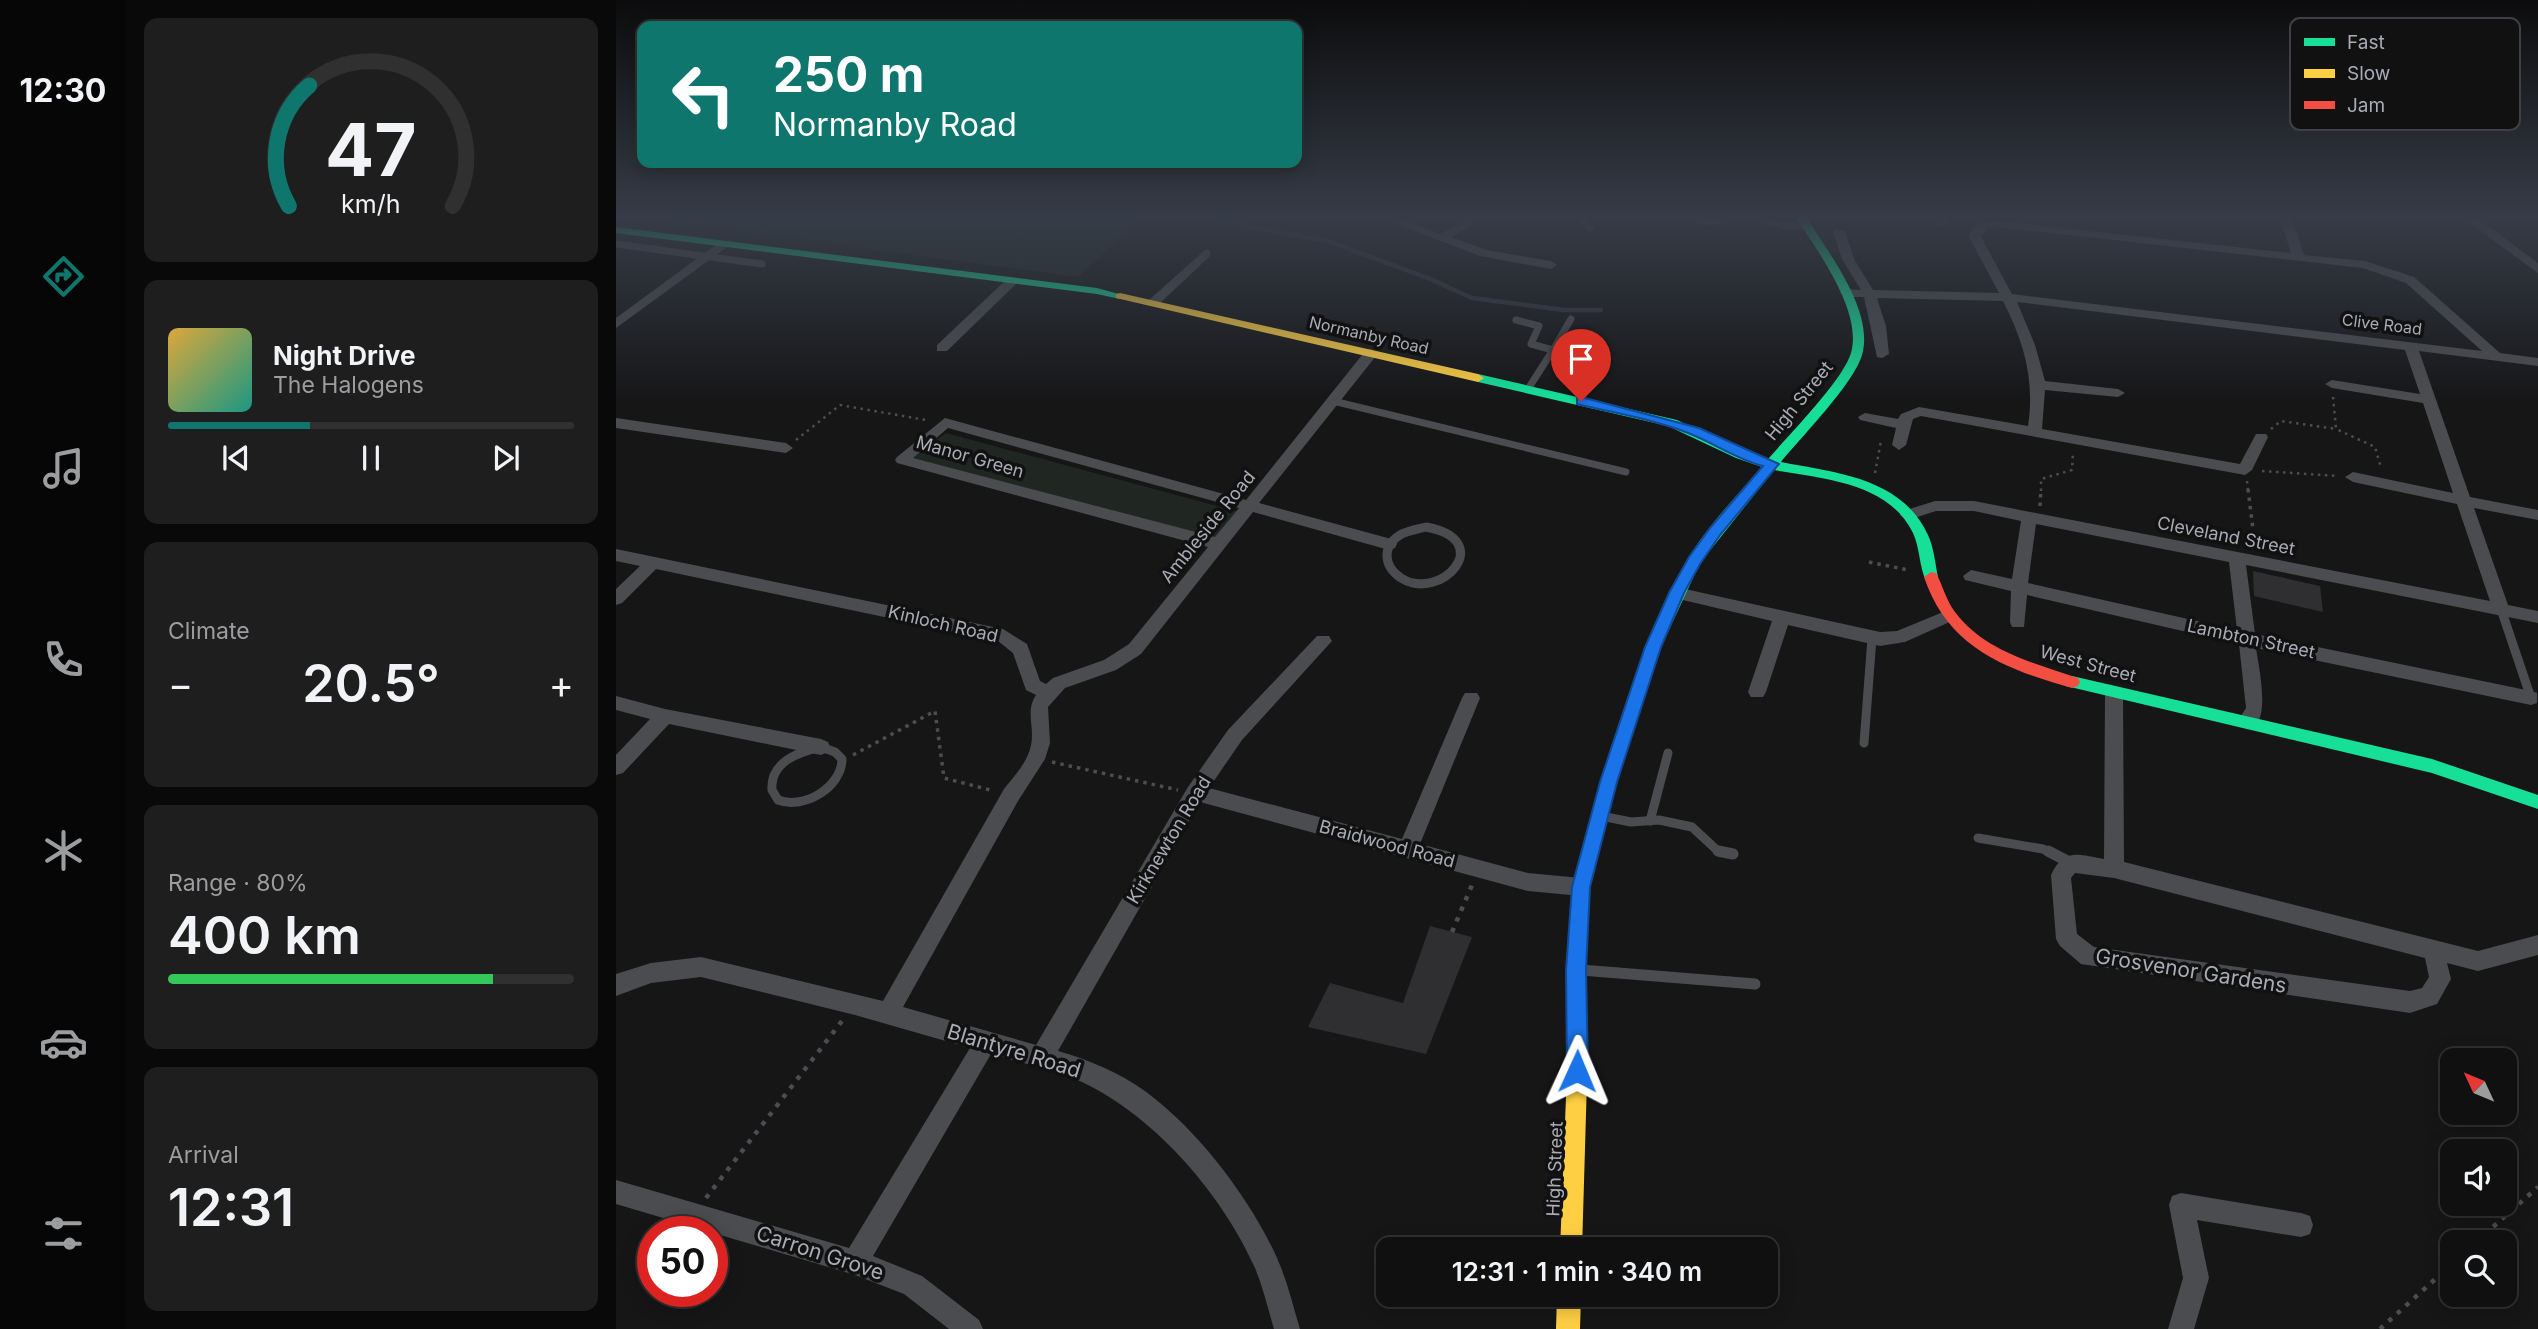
<!DOCTYPE html>
<meta charset="utf-8">
<style>
body{margin:0;font-family:Inter,sans-serif;background:#1e1e1f;color:#f1f3f6;height:100vh;display:flex;flex-direction:column;font-size:26px;white-space:nowrap}
*{box-sizing:border-box;margin:0}
p{font-size:23px;color:#9c9d9f}
.icon{flex:none;width:38px;height:38px;fill:none;stroke:currentColor;stroke-width:2;stroke-linecap:round;stroke-linejoin:round}
.map{position:relative;flex:1;overflow:hidden}
.side{display:flex;flex-direction:column;gap:18px;padding:18px;background:#090909;width:490px}
.side>*{flex:none}
.banner{position:absolute;left:21px;top:21px;width:665px;height:147px;border-radius:14px;box-shadow:0 4px 18px #0003,0 0 0 2px #303031;background:#0f766e;color:#fff;overflow:hidden}
.needle{width:46px;rotate:314deg}
.tools{position:absolute;left:1824px;top:1048px;display:grid;gap:14px}
.tools a{display:grid;place-items:center;width:77px;height:77px;border-radius:14px;background:#101011;box-shadow:0 4px 18px #0003,0 0 0 2px #303031;font-size:35px}
.speed{position:absolute;left:21px;top:1216px;display:flex;gap:14px;font-size:35px;font-weight:700;text-align:center}
.speed>*{display:grid;place-content:center;width:91px;height:91px;border-radius:50%;background:#101011;box-shadow:0 4px 18px #0003,0 0 0 2px #303031;line-height:1}
.speed .limit{border:10px solid #d22;background:#fff;color:#111}
.pin{position:absolute;display:grid;place-items:center;width:60px;height:60px;color:#fff;margin:-72px -30px;border-radius:50% 50% 50% 0;rotate:-45deg;box-shadow:0 0 7px #0007}
.pin .icon{rotate:45deg}
.me{position:absolute;width:77px;margin:-38px;rotate:1deg;stroke-linejoin:round;filter:drop-shadow(0 0 5px #0008)}
.turn{display:flex;align-items:center;gap:24px;height:147px;padding:0 21px;font-size:32px}
.turn .icon{width:91px;height:91px;stroke-width:2.5}
.turn b{display:block;font-size:49px;line-height:60px}
.big{font-size:52px;font-weight:600;line-height:1.1}
.side .widget{flex:1;display:flex;flex-direction:column;justify-content:center;gap:10px;min-width:0;padding:0 24px;border-radius:14px;background:#1e1e1f}
.side .dial{align-items:center;gap:0}
.dial svg{height:182px;overflow:visible;fill:none;stroke:#303031;stroke-width:7;stroke-linecap:round;text-anchor:middle}
.dial text{fill:#f1f3f6;stroke:none}
.song{display:flex;align-items:center;gap:21px}
.cover{width:84px;height:84px;border-radius:10px;background:linear-gradient(135deg,hsl(40 70% 55%),hsl(170 70% 35%))}
.played{height:7px;border-radius:4px;background:linear-gradient(90deg,#0f766e 35%,#303031 35%)}
.keys{display:flex;justify-content:space-around;direction:ltr}
.heat{display:flex;justify-content:space-between;align-items:center;font-size:38px;direction:ltr}
.charge{height:10px;border-radius:5px;background:linear-gradient(90deg,#34c759 80%,#303031 0)}
.trip{position:absolute;left:760px;top:1237px;width:402px;height:70px;border-radius:14px;background:#101011;box-shadow:0 4px 18px #0003,0 0 0 2px #303031;font-weight:600;line-height:70px;text-align:center}
main{display:flex;flex:1;min-height:0}
.tab-bar{display:flex;flex-direction:column;width:126px;justify-content:space-around;align-items:center;background:#060607;color:#9c9d9f}
.tab-bar .icon{width:49px;height:49px}
.tab-bar .current{color:#0f766e}
.tab-bar b{font-size:32px;color:#f1f3f6}
.map>svg:first-child{display:block}
.green{fill:#202722}
.lines{fill:none;stroke-linecap:round;stroke-linejoin:round}
.stream{stroke:#2e343b;stroke-width:4.5}
.building{fill:#2f2f31}
.path-far2{stroke:#4c4d50;stroke-width:2.5;stroke-dasharray:2.5 4.5;stroke-linecap:butt}
.path-far1{stroke:#4c4d50;stroke-width:3.5;stroke-dasharray:3.5 5;stroke-linecap:butt}
.path{stroke:#4c4d50;stroke-width:4.5;stroke-dasharray:4.5 7;stroke-linecap:butt}
.lane-far2{stroke:#4b4c4f;stroke-width:7}
.lane-far1{stroke:#4b4c4f;stroke-width:9}
.lane{stroke:#4b4c4f;stroke-width:11}
.street{fill:#4b4c4f;fill-rule:evenodd}
.fast{fill:#16e098;fill-rule:evenodd}
.slow{fill:#ffcf43;fill-rule:evenodd}
.jam{fill:#f24e42;fill-rule:evenodd}
.route{fill:#1a73e8;stroke:#114b97;stroke-width:2}
.labels{text-anchor:middle;stroke-width:7;stroke-linejoin:round;paint-order:stroke}
.far-street-label{font-size:16px;fill:#a9acb6;stroke:#111112}
.street-label{font-size:18px;fill:#a9acb6;stroke:#111112}
.near-street-label{font-size:21px;fill:#a9acb6;stroke:#111112}
.key{fill:#111112;stroke:#3f4043;stroke-width:2}
.key-label{font-size:19px;fill:#a9acb6}
</style>
<main>
<nav class="tab-bar">
<b>12:30</b>
<svg class="icon current" aria-label="directions" viewBox="0 0 24 24"><path d="M12 3l9 9-9 9-9-9zM9 14v-3h6M13 9l2 2-2 2"/></svg>
<svg class="icon" aria-label="music" viewBox="0 0 24 24"><path d="M9 18V5l10-2v13"/><circle cx="6" cy="18" r="3"/><circle cx="16" cy="16" r="3"/></svg>
<svg class="icon" aria-label="phone" viewBox="0 0 24 24"><path d="M5 4h4l2 5-3 2q2 4 5 5l2-3 5 2v4C11 20 4 13 5 4z"/></svg>
<svg class="icon" aria-label="climate" viewBox="0 0 24 24"><path d="M12 3v18M4 7l16 10M4 17L20 7"/></svg>
<svg class="icon" aria-label="car" viewBox="0 0 24 24"><path d="M5 17H2v-5l4-1 3-4h7l3 4 3 1v5h-3M9 17h6M6 11h13"/><circle cx="7" cy="17" r="2"/><circle cx="17" cy="17" r="2"/></svg>
<svg class="icon" aria-label="filters" viewBox="0 0 24 24"><path d="M4 7h16M4 17h16"/><circle cx="9" cy="7" r="2"/><circle cx="15" cy="17" r="2"/></svg>
</nav>
<section class="side">
<div class="widget dial"><svg viewBox="0 0 100 80">
<path d="M14 69A42 42 0 1 1 86 69"/>
<path d="M14 69A42 42 0 0 1 23 16" stroke="#0f766e"/>
<text x="50" y="56" font-size="32" font-weight="700">47</text>
<text x="50" y="72" font-size="11">km/h</text>
</svg></div>
<div class="widget">
<div class="song"><i class="cover"></i><div><b>Night Drive</b><p>The Halogens</p></div></div>
<div class="played"></div>
<div class="keys"><svg class="icon" aria-label="previous" viewBox="0 0 24 24"><path d="M18 5L8 12l10 7zM5 5v14"/></svg><svg class="icon" aria-label="pause" viewBox="0 0 24 24"><path d="M8 5v14M16 5v14"/></svg><svg class="icon" aria-label="next" viewBox="0 0 24 24"><path d="M6 5l10 7-10 7zM19 5v14"/></svg></div>
</div>
<div class="widget"><p>Climate</p>
<div class="heat"><a>−</a><b class="big">20.5°</b><a>+</a></div>
</div>
<div class="widget"><p>Range · 80%</p><b class="big">400 km</b><div class="charge"></div></div>
<div class="widget"><p>Arrival</p><b class="big">12:31</b></div>
</section>
<div class="map">
<svg width="1922" height="1329" viewBox="0 0 1922 1329">
<rect width="100%" height="100%" fill="#161617"/>
<g class="green">
<path d="M44,215h485l-67,62 -425,-57z"/>
<path d="M330,433l293,79 -18,27 -309,-81z"/>
</g>
<g class="lines">
<path class="stream" d="M571,215l140,26 101,37 44,20 92,12h37"/>
</g>
<g class="building">
<path d="M1637,571l67,15 3,26 -69,-16z"/>
<path d="M814,926l42,11 -46,117 -118,-27 22,-44 73,20z"/>
</g>
<g class="lines">
<g class="path-far2">
<path d="M1717,397l3,32 39,18 6,21"/>
<path d="M1655,429l10,-8 55,8"/>
<path d="M180,440l44,-35 86,15"/>
<path d="M1646,471l76,5"/>
<path d="M1259,473l6,-32 2,1"/>
<path d="M1631,481l1,10"/>
<path d="M1425,491v-12l31,-9 1,-18"/>
</g>
<g class="path-far1">
<path d="M1632,489l7,57"/>
<path d="M1424,506l1,-17"/>
<path d="M1253,562l39,8"/>
<path d="M237,755l82,-44 9,67 50,13"/>
<path d="M436,762l126,28"/>
</g>
<g class="path">
<path d="M836,932l20,-47"/>
<path d="M90,1198l136,-177"/>
<path d="M1860,1242l62,-55"/>
<path d="M1764,1329l72,-65"/>
</g>
<g class="lane-far2">
<path d="M962,215l12,13"/>
<path d="M8,218l6,-3"/>
<path d="M0,244l146,20"/>
<path d="M900,320l23,6 -8,18 22,6 -25,39"/>
<path d="M937,350l18,-31"/>
<path d="M717,401l293,71"/>
</g>
<g class="lane-far1">
<path d="M810,527c72,13 15,76 -25,51 -18,-12 -19,-32 -1,-43 7,-4 18,-6 26,-8z"/>
<path d="M1885,609l30,89"/>
<path d="M1248,743l8,-105"/>
<path d="M205,747l14,5 7,7c0,28 -38,51 -64,41l-6,-10c-2,-28 26,-38 49,-43z"/>
<path d="M985,816l30,6 28,-2 33,7 27,25 8,1"/>
<path d="M1034,821l18,-68"/>
<path d="M1362,838l65,11 8,4"/>
</g>
<g class="lane">
<path d="M1102,851l15,3"/>
<path d="M1432,851l23,12"/>
<path d="M965,970l174,14"/>
</g>
<g class="street">
<path d="M757,215h18l49,19 22,-12 4,-7h12l-8,11 -19,11 35,13 65,11 6,4 -6,4 -71,-13z"/>
<path d="M1124,215c17,0 24,5 39,7 11,2 23,-5 33,2 -18,13 -40,0 -58,-3 -22,-4 -45,13 -65,-2l6,-3 14,3z"/>
<path d="M1320,215h12l-2,11h-8z"/>
<path d="M1663,215h12l13,40 61,6 49,16 86,76 38,5v8l-119,-15 51,146 68,13v10l-64,-12 34,97 30,6v12l-292,-58 9,69 276,57 6,2v10l-6,2 -275,-57c2,16 20,91 -16,79l-3,-5 9,-14 -7,-64 -212,-49 -3,32h-12l-2,-5 1,-31 -46,-11 -2,-4 8,-6 41,9 9,-58 -47,-10h-38l-28,9 -8,-5 3,-4 32,-10h39l516,100 -33,-97 -104,-22 -8,-5 8,-5 100,21 -30,-90 -91,-15 -7,-4 7,-4 88,14 -15,-44 -388,-48 18,43 10,36 73,8 7,4 -7,4 -73,-7 -3,39 198,35 16,-30h10l2,3 -16,33 -7,5 -324,-59 -8,3 -7,26 -7,5 -7,-5 4,-17 -36,-8 -2,-3 7,-4 33,6 3,-5 18,-7 109,19c7,-46 -4,-84 -25,-125l-126,-3 9,28 3,28 -7,4 -5,-1 -13,-60h-18l-6,-4 6,-4 15,1 -19,-31 -9,-28 2,-2 10,2 9,28 19,31 126,3 -30,-56c4,-15 15,-15 29,-16l293,32zM1382,227l365,41 43,15 76,68 -470,-57 -31,-57 6,-9zM1420,524l193,38 8,68 -209,-47z"/>
<path d="M1843,215h14l65,48v10z"/>
<path d="M105,241l10,3 -115,84v-10z"/>
<path d="M590,249l4,1v6l-53,50h-8v-6z"/>
<path d="M396,277l6,4 -2,3 -69,67h-10v-6l71,-67z"/>
<path d="M755,349l7,4 -2,3 -117,147 136,37 2,4 -2,4 -6,2 -136,-38 -112,142 -25,16 -51,18 -17,19 2,36 -5,16 -27,42 -115,206 133,38 152,-258 40,-57 89,-94h12l3,5 -90,99 -33,48 193,51 60,-141 3,-5h12l3,5 -60,146 108,29 53,5 7,2 3,7 -3,7 -7,2 -53,-5 -328,-89 -142,249c29,8 62,22 87,40 53,39 105,107 132,167 10,22 16,48 23,71h-26c-6,-20 -11,-42 -19,-61 -34,-76 -104,-157 -182,-190 -26,-10 -55,-16 -82,-24l-118,202 49,20 57,44 4,9h-34l-45,-35 -49,-19 -239,-71v-24l233,68 121,-200 -115,-33 -154,-38 -50,6 -35,13v-22l35,-11 50,-6 182,44 121,-212c10,-13 24,-27 27,-44 4,-18 -6,-34 5,-50l-10,-5 -13,-37 -15,-12 -342,-72 -34,34 -6,2v-16l24,-23 -24,-5v-12l387,80 24,15 13,37 6,3 7,-6 51,-18 25,-16 79,-97 -311,-84 -2,-3 2,-3 48,-39 301,82 120,-150zM332,428l291,80 -24,29 -302,-79z"/>
<path d="M0,418l170,25 7,5 -7,5 -170,-25z"/>
<path d="M1060,587l204,45 17,-1 51,-21 8,6 -2,4 -49,22 -25,4 -92,-21 -22,67 -3,5h-12l-3,-5 24,-71 -102,-24 -2,-4 2,-4z"/>
<path d="M1498,687l6,2 3,5 1,168 354,89 60,-16v20l-60,16 -31,-8 4,16 -14,25 -27,9 -329,-49 -21,-18 -4,-7 -5,-64c13,-28 28,-20 53,-16l1,-165 3,-5zM1459,873l39,5 311,80 4,19 -7,11 -12,3 -316,-44 -17,-13 -6,-56z"/>
<path d="M0,696l49,13 156,30 7,3 2,5 -2,5 -7,3 -152,-31 -46,49 -7,2v-20l34,-36 -34,-9z"/>
<path d="M1565,1193l120,20 9,3 3,9 -3,9 -9,3 -104,-17 12,58 -15,51h-26l15,-51 -14,-73 3,-9z"/>
</g>
<g class="fast">
<path d="M1179,215h10c22,36 67,92 58,136 -5,29 -62,86 -82,111 55,11 120,15 147,73 6,13 7,28 10,42l-7,5 -5,-1c-7,-15 -6,-33 -13,-48 -25,-51 -89,-54 -139,-63l-74,93 -39,84 -41,122 -2,5 -6,2 -6,-2 -2,-5c24,-71 45,-145 84,-210 20,-34 49,-63 74,-92l-26,-9 -68,-32 -190,-44 -6,-4 6,-4 199,46 68,32 23,7c21,-24 75,-79 83,-106 12,-43 -35,-103 -56,-138z"/>
<path d="M0,227l481,61 29,8 -6,3 -23,-5 -481,-61z"/>
<path d="M1456,676l360,83 106,36v14l-106,-36 -366,-87 -2,-4 2,-4z"/>
</g>
<g class="slow">
<path d="M504,293l358,81 6,4 -6,4 -362,-84v-4z"/>
<path d="M996,762l6,2 2,5 -30,118 -4,83 2,76 -6,204h-22l8,-204 -2,-76 6,-83 32,-118 2,-5z"/>
<path d="M941,1295h24l-1,34h-24z"/>
</g>
<path class="jam" d="M1315,572l5,1c7,13 10,27 19,39 29,39 79,51 123,66l2,4 -2,4 -6,2c-67,-19 -124,-40 -148,-111z"/>
</g>
<linearGradient id="sky" x2="0" y2="1"><stop stop-color="#0c0c0d"/><stop offset="0.54" stop-color="#363c47"/><stop offset="1" stop-color="#363c47" stop-opacity="0"/></linearGradient>
<rect width="1922" height="401" fill="url(#sky)"/>
<path class="route" d="M965,397l118,31 80,36 -59,71 -20,29 -16,29 -23,54 -44,135 -27,105 -4,83 2,101 -3,8 -8,3 -7,-3 -3,-8 -1,-101 6,-83 28,-105 45,-135 24,-54 20,-36 21,-29 53,-62c-27,-7 -49,-23 -75,-33 -35,-14 -74,-20 -111,-29v-6z"/>
<g class="labels">
<g class="far-street-label">
<text transform="translate(1766 324) rotate(7)" y="6">Clive Road</text>
<text transform="translate(753 335) rotate(13)" y="6">Normanby Road</text>
</g>
<g class="street-label">
<text transform="translate(1183 401) rotate(-51)" y="6">High Street</text>
<text transform="translate(354 457) rotate(16)" y="6">Manor Green</text>
<text transform="translate(592 527) rotate(-51)" y="6">Ambleside Road</text>
<text transform="translate(1610 536) rotate(11)" y="6">Cleveland Street</text>
<text transform="translate(327 624) rotate(13)" y="6">Kinloch Road</text>
<text transform="translate(1635 639) rotate(12)" y="6">Lambton Street</text>
<text transform="translate(1472 664) rotate(15)" y="6">West Street</text>
<text transform="translate(553 840) rotate(-59)" y="6">Kirknewton Road</text>
<text transform="translate(771 844) rotate(15)" y="6">Braidwood Road</text>
<text transform="translate(939 1169) rotate(-88)" y="6">High Street</text>
</g>
<g class="near-street-label">
<text transform="translate(1575 971) rotate(9)" y="7">Grosvenor Gardens</text>
<text transform="translate(398 1051) rotate(17)" y="7">Blantyre Road</text>
<text transform="translate(204 1253) rotate(18)" y="7">Carron Grove</text>
</g>
</g>
<rect x="1674" y="18" width="230" height="112" rx="10" class="key"/>
<rect x="1688" y="38" width="31" height="8" fill="#16e098"/>
<rect x="1688" y="69" width="31" height="9" fill="#ffcf43"/>
<rect x="1688" y="101" width="31" height="8" fill="#f24e42"/>
<g class="key-label">
<text x="1731" y="49">Fast</text>
<text x="1731" y="80">Slow</text>
<text x="1731" y="112">Jam</text>
</g>
</svg>
<div class="tools">
<a><svg class="needle" viewBox="-14 -14 28 28"><path d="M0-13l5 13h-10z" fill="#e53935"/><path d="M0 13l5-13h-10z" fill="#9c9d9f"/></svg></a>
<a><svg class="icon" aria-label="sound" viewBox="0 0 24 24"><path d="M4 9h4l5-4v14l-5-4H4zM17 9q2 3 0 6"/></svg></a>
<a><svg class="icon" aria-label="search" viewBox="0 0 24 24"><circle cx="10" cy="10" r="6"/><path d="M15 15l6 6"/></svg></a>
</div>
<div class="speed"><div class="limit">50</div></div>
<div class="pin" style="left:965px;top:401px;background:#d93025"><svg class="icon" aria-label="arrive" viewBox="0 0 24 24"><path d="M6 21V4h12l-3 4 3 4H6"/></svg></div>
<svg class="me" style="left:961px;top:1071px" viewBox="-20 -20 40 40"><path d="M0-17L14 15 0 8-14 15z" fill="#1a73e8" stroke="#fff" stroke-width="4"/></svg>
<div class="trip">12:31 · 1 min · 340 m</div>
<div class="banner">
<div class="turn"><svg class="icon" aria-label="left" viewBox="0 0 24 24"><path d="M17 20v-9H6M10 6l-5 5 5 5"/></svg><div><b>250 m</b>Normanby Road</div></div>
</div>
</div>
</main>
